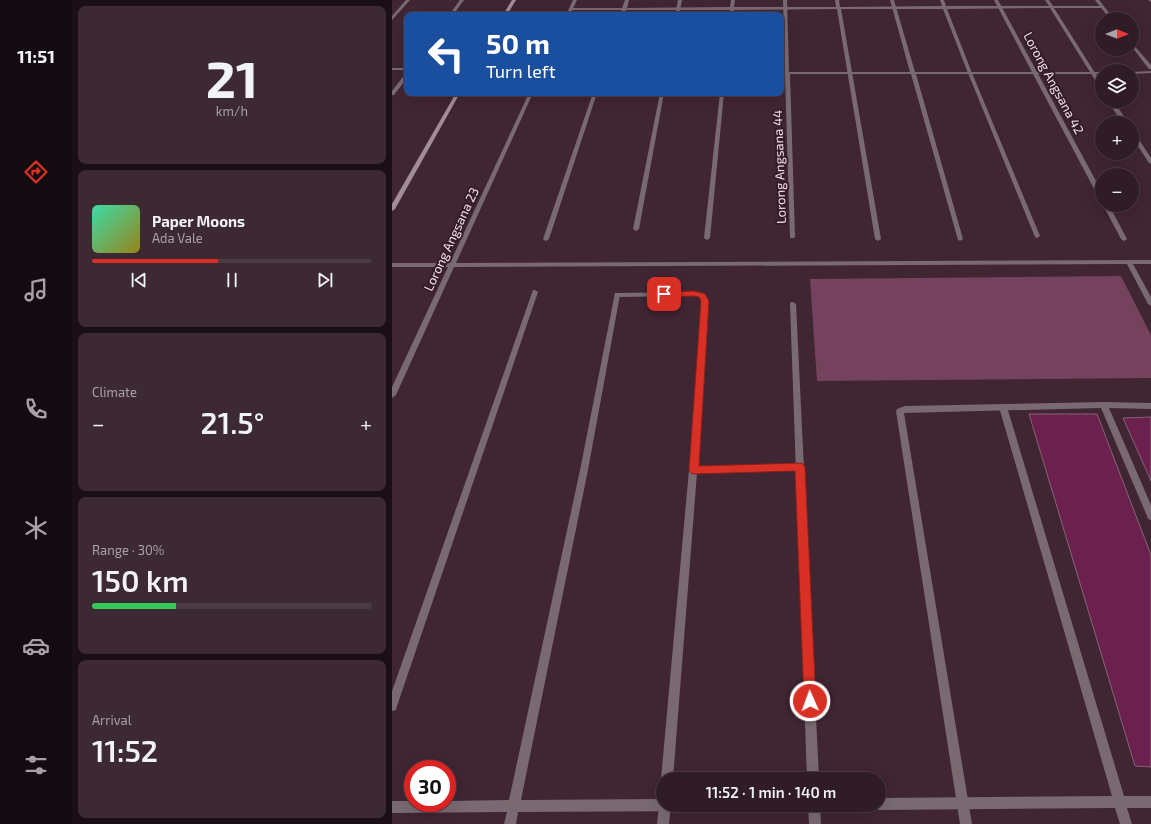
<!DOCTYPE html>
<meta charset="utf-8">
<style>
body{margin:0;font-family:"Exo 2",sans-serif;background:#3c2932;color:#f1f3f6;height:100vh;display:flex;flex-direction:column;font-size:15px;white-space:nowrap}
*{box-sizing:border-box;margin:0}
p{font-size:13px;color:#a8a1a7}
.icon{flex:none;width:22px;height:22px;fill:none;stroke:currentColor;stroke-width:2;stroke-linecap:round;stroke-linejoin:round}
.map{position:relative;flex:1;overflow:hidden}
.panel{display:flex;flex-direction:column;gap:6px;padding:6px;background:#1a0f15;width:320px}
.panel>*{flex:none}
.guide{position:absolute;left:12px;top:12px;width:380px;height:84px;border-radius:8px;box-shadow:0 4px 16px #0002,0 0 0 1px #4b3a43;background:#1a4fa0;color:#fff;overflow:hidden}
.needle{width:26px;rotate:90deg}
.buttons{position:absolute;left:703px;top:12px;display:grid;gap:8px}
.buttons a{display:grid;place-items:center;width:44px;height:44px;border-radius:50%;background:#301c26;box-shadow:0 4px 16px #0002,0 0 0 1px #4b3a43;font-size:20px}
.speed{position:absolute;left:12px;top:760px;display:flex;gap:8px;font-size:20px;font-weight:700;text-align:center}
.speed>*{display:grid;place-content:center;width:52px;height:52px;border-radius:50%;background:#301c26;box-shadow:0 4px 16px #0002,0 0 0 1px #4b3a43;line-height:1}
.speed .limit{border:6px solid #d22;background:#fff;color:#111}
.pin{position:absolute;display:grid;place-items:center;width:34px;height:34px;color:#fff;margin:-17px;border-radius:8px;box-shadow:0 2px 6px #0006}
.me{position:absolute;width:44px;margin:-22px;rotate:358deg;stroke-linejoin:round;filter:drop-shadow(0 0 3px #0008)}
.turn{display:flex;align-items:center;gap:14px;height:84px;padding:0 16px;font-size:18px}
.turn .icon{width:52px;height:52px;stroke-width:2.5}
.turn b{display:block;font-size:28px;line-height:34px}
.big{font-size:30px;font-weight:600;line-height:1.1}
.panel .widget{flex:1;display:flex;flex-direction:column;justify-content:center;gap:6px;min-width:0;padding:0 14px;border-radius:8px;background:#3c2932}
.panel .dial{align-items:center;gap:0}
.dial b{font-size:52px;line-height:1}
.song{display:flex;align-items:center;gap:12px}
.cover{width:48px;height:48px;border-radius:6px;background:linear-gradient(135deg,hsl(160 70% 55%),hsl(50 70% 35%))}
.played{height:4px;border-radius:2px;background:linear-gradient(90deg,#d93025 45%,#4b3a43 45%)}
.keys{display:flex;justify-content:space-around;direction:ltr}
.heat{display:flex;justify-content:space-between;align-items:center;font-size:22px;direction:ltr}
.charge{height:6px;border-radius:3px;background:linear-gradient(90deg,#34c759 30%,#4b3a43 0)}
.trip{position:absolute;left:264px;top:772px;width:230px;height:40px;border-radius:20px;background:#301c26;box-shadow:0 4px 16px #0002,0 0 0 1px #4b3a43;font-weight:600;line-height:40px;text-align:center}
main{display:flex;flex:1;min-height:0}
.menu{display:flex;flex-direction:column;width:72px;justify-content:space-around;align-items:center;background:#130b0f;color:#a8a1a7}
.menu .icon{width:28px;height:28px}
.menu .on{color:#d93025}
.menu b{font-size:18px;color:#f1f3f6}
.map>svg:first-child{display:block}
.green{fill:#74425c}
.building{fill:#6c204d;stroke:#846574}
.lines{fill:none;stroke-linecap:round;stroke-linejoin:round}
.lane{fill:#796a71;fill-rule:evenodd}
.street{fill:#796a71;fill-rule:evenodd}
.secondary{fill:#a28c96;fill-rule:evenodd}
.route{fill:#d93025;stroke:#8d1f18}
.labels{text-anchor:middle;stroke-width:4;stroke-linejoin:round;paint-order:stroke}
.far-street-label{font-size:13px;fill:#f2e0e8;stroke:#351c29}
</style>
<main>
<nav class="menu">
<b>11:51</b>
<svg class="icon on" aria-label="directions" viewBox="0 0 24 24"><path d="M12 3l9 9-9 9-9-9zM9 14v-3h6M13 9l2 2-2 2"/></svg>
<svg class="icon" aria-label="music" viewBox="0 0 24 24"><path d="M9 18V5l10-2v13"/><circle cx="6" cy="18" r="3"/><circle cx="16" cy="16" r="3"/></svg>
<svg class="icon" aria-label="phone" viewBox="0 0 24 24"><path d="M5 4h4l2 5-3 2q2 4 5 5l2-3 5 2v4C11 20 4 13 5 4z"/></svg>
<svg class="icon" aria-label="climate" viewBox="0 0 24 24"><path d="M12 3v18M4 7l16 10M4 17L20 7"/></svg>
<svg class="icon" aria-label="car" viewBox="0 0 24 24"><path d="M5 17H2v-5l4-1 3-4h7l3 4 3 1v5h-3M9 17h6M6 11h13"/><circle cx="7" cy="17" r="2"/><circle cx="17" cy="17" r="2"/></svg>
<svg class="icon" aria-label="filters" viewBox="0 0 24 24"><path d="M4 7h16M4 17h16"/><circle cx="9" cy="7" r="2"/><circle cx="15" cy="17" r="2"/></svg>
</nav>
<section class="panel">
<div class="widget dial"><b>21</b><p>km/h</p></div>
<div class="widget">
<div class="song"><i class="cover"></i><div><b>Paper Moons</b><p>Ada Vale</p></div></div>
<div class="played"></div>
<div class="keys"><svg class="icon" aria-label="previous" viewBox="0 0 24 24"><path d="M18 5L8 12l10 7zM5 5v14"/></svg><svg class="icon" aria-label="pause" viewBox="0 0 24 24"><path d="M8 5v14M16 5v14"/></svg><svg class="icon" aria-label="next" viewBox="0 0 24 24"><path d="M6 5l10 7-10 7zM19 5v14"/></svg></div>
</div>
<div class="widget"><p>Climate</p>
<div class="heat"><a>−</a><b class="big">21.5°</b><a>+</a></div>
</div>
<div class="widget"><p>Range · 30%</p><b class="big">150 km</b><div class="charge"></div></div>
<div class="widget"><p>Arrival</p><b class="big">11:52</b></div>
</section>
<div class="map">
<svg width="759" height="824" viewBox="0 0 759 824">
<rect width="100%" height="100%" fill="#402533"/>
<path class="green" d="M729,276l30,59v43l-334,3 -7,-102z"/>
<g class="building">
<path d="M637,414h68l54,141v212l-16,-1z"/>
<path d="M759,417v64l-28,-63z"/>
</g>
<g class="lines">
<g class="lane">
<path d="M14,0h4l-18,20v-4z"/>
<path d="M233,0h4l-2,8 103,-1 1,-7h4l-1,7h102l-1,-7h4l1,7 102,-1 -2,-6h4l2,6h103l-4,-6h4l4,6h50l1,2h-50l48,76v5l-2,-1 -50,-80 -103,1 25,64 68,163 -3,2 -2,-1 -67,-164 -25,-64h-102l40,230 -3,2 -3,-2 -38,-230 -103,1 -1,5h-4l1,-5h-104l-2,5h-4l2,-5h-51l-2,-1 2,-1h51z"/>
<path d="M756,0h3v2z"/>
<rect x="0" y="68" width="15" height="2"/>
<path d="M201,93h4l-48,146 -3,2 -2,-1 -1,-1z"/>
<path d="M328,93h4l-14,145 -3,2 -3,-2z"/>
<path d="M716,101h6l14,22h-6z"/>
<path d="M740,131l2,1 17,26v6l-2,-1 -17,-26z"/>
<path d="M141,290h2l3,2 -141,414 -1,4 -4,1v-20z"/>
<path d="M302,292l10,1 4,8 -10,165 102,-2 3,1 1,2 -1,2 -3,1 -103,3 -24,306h-10v4l-2,-4 28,-309 13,-169 -2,-4 -6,-1 -77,1 -3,-2 3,-2z"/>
<path d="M712,402l47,1v6l-42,-1 42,97v15l-3,-1 -1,-3 -46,-108 -197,5 68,411h-12l-64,-413 1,-2 8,-3z"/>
<path d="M271,800v5h8l-2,19h-12l2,-19 2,-4z"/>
</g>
<g class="street">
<path d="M68,0h4l-11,15h-4z"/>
<path d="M181,0h4l-7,15h-4z"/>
<path d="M286,0h4l-3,15h-4z"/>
<path d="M391,0h4l2,72h121l-20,-72h4l21,72h117l-38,-72h4l39,72h65v2h-64l64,118v8l-3,-2 -66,-124h-117l47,165 -3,2 -2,-1 -47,-166h-121l5,163 -1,1h-4l-5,-164h-4v-2h4z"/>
<path d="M703,0h4l15,19h-4z"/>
<path d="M740,43l19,22v4h-2l-17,-22z"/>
<path d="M759,71v2l-19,1v-2z"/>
<path d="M13,74h2v4l-13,17h-2v-4z"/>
<path d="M137,93h4l-77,170 695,-3v4h-18l18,33v9l-3,-2 -21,-40 -673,3 -58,128 -4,3v-11l56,-120h-56v-4h58z"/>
<path d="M268,93h4l-25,136 -3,2 -3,-2z"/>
<path d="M711,205h6l18,34 -1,1 -2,1 -3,-2z"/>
<path d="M223,293h4l1,2 -32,175 -67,330 142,-1v6h54l-2,4 -4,2 -193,1 -2,12h-12l3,-12 -115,1v-12h21v2h34v-2l62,-1 71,-330z"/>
<path d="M399,302h2l3,2 23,475h-12l-17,-475z"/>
<path d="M611,404l4,3 117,389h27v12h-24l5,16h-12l-5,-16 -236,2 -4,-2 -1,-3h5v-7l233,-2 -113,-389z"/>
<path d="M416,805h12l1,19h-12z"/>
</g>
<g class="secondary">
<path d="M120,0h4l-9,15h-4z"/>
<path d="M64,93h4l-65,116 -3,2v-7z"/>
</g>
</g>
<path class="route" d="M302,291l11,3 4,7 -10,165 101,-3 3,1 2,3 11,234 -2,4 -4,2 -5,-2 -1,-4 -9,-230 -102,3 -3,-2 -1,-2 12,-169 -2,-4 -5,-1 -30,1 -4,-3 4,-2z"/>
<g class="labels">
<g class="far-street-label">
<text transform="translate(662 83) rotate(62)" y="5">Lorong Angsana 42</text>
<text transform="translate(387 167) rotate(-92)" y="5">Lorong Angsana 44</text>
<text transform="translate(59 239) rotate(-65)" y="5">Lorong Angsana 23</text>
</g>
</g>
</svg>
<div class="buttons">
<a><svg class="needle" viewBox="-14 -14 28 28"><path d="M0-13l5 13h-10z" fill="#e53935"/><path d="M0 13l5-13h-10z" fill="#a8a1a7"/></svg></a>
<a><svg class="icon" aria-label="layers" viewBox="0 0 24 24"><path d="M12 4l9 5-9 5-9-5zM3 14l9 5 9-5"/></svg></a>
<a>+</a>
<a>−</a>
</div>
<div class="speed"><div class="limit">30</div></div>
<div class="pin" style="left:272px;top:294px;background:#d93025"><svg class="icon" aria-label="arrive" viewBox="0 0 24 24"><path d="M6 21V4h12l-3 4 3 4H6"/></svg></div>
<svg class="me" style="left:418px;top:701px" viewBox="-20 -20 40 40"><circle r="17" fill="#d93025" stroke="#fff" stroke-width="3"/><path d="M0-11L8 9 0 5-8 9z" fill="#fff"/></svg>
<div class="trip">11:52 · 1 min · 140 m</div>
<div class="guide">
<div class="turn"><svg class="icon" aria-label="left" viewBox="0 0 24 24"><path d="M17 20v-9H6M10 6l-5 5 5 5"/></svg><div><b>50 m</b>Turn left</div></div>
</div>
</div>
</main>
